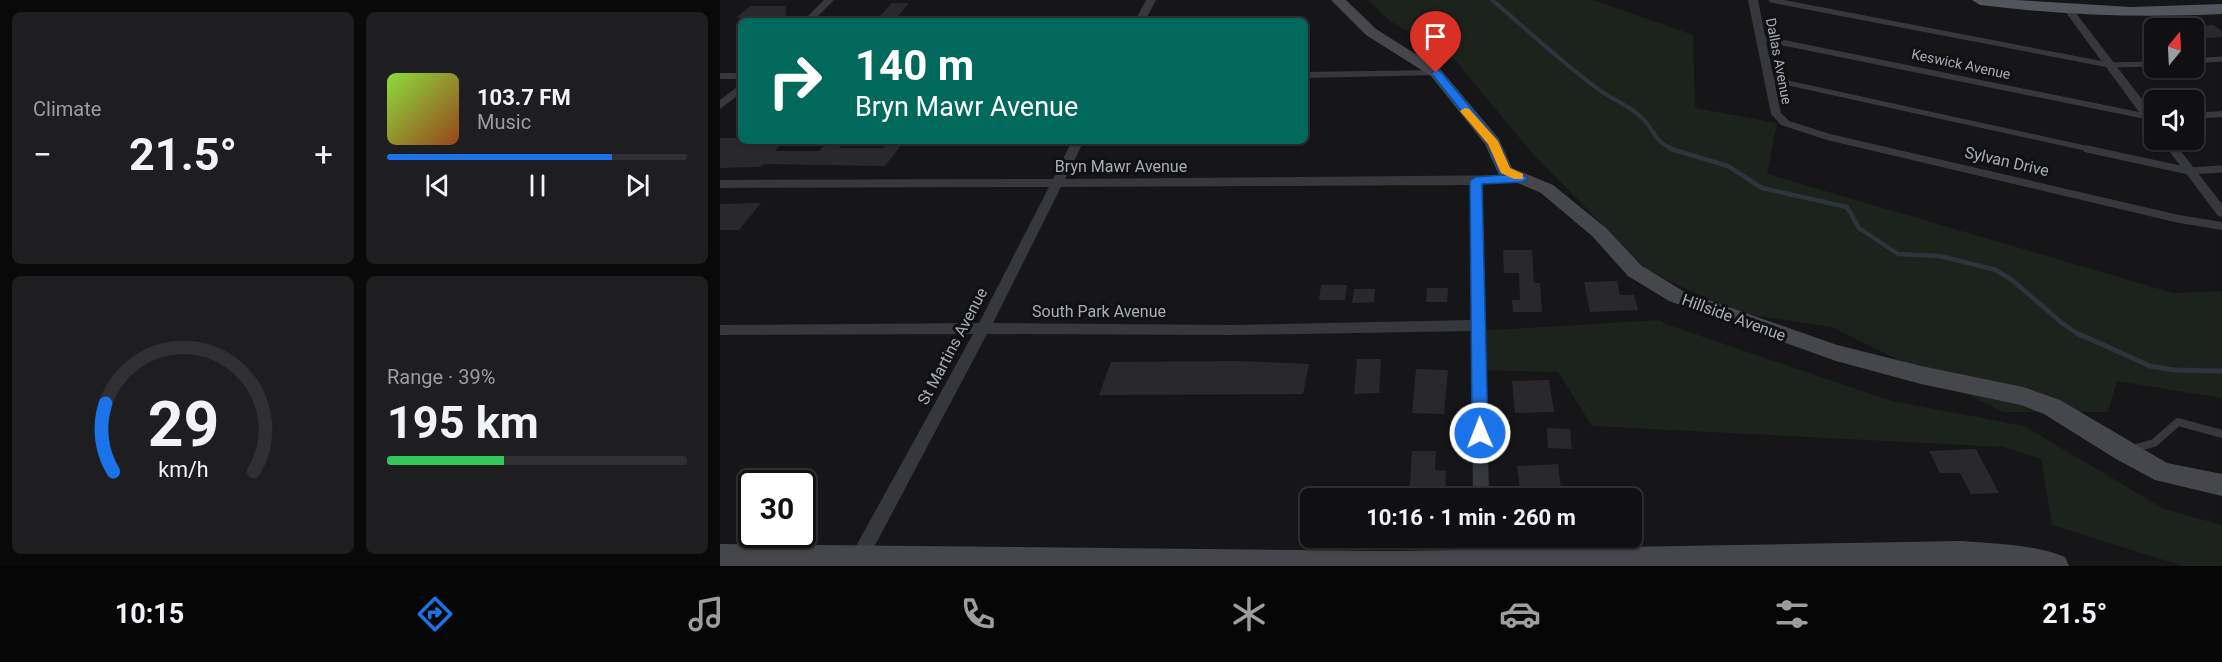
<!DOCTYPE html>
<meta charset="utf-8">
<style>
body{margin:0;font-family:Roboto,sans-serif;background:#1e1e20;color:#f1f3f6;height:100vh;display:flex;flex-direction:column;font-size:22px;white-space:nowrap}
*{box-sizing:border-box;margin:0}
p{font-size:20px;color:#9c9d9f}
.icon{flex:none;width:33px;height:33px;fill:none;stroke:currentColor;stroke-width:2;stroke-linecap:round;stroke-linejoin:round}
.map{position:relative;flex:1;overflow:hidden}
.side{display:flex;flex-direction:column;gap:12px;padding:12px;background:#09090a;width:720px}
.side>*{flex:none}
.guide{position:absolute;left:18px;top:18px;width:570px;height:126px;border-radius:9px;box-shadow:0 2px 4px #0004,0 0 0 2px #303032;background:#00695c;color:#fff;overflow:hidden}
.needle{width:39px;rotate:18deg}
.tools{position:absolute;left:1424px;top:18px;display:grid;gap:12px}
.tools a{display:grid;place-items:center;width:60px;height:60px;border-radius:9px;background:#101012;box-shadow:0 2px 4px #0004,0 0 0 2px #303032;font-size:30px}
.speed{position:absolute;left:18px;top:470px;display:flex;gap:12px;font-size:30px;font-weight:700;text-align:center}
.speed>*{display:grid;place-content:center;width:78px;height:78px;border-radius:50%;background:#101012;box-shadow:0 2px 4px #0004,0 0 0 2px #303032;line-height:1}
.speed .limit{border:3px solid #111;border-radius:9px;background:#fff;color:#111}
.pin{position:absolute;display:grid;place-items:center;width:51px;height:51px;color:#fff;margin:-62px -26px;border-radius:50% 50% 50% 0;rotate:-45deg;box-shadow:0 0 6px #0007}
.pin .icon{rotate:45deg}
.me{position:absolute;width:66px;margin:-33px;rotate:359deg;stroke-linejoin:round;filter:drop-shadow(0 0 4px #0008)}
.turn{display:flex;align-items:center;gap:21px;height:126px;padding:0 18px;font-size:27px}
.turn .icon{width:78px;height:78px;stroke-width:2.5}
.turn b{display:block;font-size:42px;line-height:51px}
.big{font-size:45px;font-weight:700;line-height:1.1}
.side .widget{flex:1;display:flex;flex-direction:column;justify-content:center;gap:9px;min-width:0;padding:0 21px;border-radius:9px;background:#1e1e20}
.side .dial{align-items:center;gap:0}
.dial svg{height:156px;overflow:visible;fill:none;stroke:#303032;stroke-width:7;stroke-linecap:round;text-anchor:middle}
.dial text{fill:#f1f3f6;stroke:none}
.song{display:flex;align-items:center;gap:18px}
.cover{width:72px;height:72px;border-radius:9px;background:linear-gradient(135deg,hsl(90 70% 55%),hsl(20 70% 35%))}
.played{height:6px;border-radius:3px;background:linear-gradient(90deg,#1a73e8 75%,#303032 75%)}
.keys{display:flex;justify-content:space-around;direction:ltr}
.heat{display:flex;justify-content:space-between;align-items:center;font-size:33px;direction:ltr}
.charge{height:9px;border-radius:4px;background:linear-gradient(90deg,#34c759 39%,#303032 0)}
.side .tiles{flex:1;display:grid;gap:12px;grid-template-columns:repeat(2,1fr)}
.trip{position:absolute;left:580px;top:488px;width:342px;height:60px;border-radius:9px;background:#101012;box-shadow:0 2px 4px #0004,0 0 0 2px #303032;font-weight:700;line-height:60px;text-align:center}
.tab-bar{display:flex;height:96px;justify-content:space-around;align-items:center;background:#060607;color:#9c9d9f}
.tab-bar .icon{width:42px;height:42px}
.tab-bar .selected{color:#1a73e8}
.tab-bar b{font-size:27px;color:#f1f3f6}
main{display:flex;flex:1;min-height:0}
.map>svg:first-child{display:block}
.green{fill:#1c231d}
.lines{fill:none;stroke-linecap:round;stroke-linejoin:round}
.stream-far2{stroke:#2c353c;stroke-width:4}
.stream-far1{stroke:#2c353c;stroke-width:4.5}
.stream{stroke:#2c353c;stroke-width:5}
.building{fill:#29292c}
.lane-far2{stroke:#37383d;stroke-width:5}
.lane-far1{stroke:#37383d;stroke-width:7}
.lane{stroke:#37383d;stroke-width:8}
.street{fill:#37383d;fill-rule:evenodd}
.secondary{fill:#45474d;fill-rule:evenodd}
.primary{fill:#53555c;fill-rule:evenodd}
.route{fill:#1a73e8;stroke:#114b97;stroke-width:1.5}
.slow{fill:#f59e0b}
.labels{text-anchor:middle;stroke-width:6;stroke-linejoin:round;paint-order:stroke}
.far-street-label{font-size:14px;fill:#a8adb8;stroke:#111113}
.street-label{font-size:16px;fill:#a8adb8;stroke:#111113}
</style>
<main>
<section class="side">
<div class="tiles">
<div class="widget"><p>Climate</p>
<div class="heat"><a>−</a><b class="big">21.5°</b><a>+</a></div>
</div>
<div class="widget">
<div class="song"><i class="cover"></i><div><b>103.7 FM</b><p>Music</p></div></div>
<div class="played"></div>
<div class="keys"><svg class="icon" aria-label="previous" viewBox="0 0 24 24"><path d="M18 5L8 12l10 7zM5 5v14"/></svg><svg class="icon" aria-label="pause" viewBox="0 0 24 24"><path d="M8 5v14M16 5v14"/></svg><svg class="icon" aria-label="next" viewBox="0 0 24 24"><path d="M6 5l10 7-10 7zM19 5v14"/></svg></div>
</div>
<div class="widget dial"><svg viewBox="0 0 100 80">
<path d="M14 69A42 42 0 1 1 86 69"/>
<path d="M14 69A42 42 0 0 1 10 34" stroke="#1a73e8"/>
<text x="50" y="56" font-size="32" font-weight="700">29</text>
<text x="50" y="72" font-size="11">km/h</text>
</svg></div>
<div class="widget"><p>Range · 39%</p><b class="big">195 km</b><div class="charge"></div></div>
</div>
</section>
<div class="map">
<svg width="1502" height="566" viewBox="0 0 1502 566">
<rect width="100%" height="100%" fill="#161618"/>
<g class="green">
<path d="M648,0h225l100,35 2,73 82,15 -10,51 406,119 49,-2v107l-105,-17 -9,31h-105l-171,-85 -94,-14 -90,-42 -116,-118 -77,-93 -65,-39z"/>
<path d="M940,320l8,5 224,76 132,25 140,83 58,16v41h-39l-131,-41 -11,-66 -37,-12 -412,-21 -34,-54 -81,-2 -1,-39z"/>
</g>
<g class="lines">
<path class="stream-far2" d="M772,0c36,30 71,64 109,91 13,9 28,15 39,25 16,14 12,25 35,34"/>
<path class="stream-far1" d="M951,149l57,17 34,22 85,19 12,21 39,26 42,2 56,14 16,10 50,43 19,13"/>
<path class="stream" d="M1359,334l71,32 24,4 48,1"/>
</g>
<g class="building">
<path d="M172,3h17l-12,14h-18z"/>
<path d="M30,6h36v11l-50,1z"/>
<path d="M1493,25l9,6v6l-29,2v-13z"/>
<path d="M0,138h21l1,3 -2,2 41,1 -6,7h44l6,-7h17l-3,4h44l3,-4h16l-17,22 -120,-2 -7,3 -38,1z"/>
<path d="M41,203l-22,27h-19v-26z"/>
<path d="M783,250h29l2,33h6l2,29h-29l-1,-12h8l-1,-27h-15z"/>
<path d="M897,281l3,14h14l4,15 -48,2 -6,-30z"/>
<path d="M601,285h26l-2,15h-26z"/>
<path d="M707,288h21l-1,14h-21z"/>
<path d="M634,289h21l-1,13 -22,1z"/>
<path d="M637,359h24l-2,34 -25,1z"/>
<path d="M520,361l69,3 -6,30 -204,1 12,-33z"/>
<path d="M696,369l32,1 -4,44 -32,-1z"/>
<path d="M829,380l5,32 -39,1 -3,-32z"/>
<path d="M827,428l23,1 2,20 -24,-1z"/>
<path d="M1256,449l23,44 -28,1 -11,-21h-20l-11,-22z"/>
<path d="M692,451h24l-1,19 11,1 -1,27h-36z"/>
<path d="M838,464l3,24 -41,2 -3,-24z"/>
</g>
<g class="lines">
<g class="lane-far2">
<path d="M1051,0l338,65 45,-1"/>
<path d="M1473,61l29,-2"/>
<path d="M1050,79l324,71"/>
</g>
<path class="lane-far1" d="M1367,149l102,22 33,-2"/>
<path class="lane" d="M1412,449l22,-6 24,-21 44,12"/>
<g class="street">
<path d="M104,0h10l-21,21h-10z"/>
<path d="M426,0h10l-11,21h-10z"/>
<path d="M1028,0h10l7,36 374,76 -75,-102 8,-2 82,107v6l-4,1 -5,-3 -379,-77 15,71 8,8 41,13 349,81 43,7v8l-43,-7 -352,-83 -46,-15 -10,-11z"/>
<path d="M716,70l5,3 -1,2 -135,3v-6z"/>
<rect x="0" y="73" width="21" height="6"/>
<path d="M21,84v9l-21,16v-9z"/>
<path d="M1502,111v6l-29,2v-6z"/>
<path d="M1441,140h11l50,64v13l-4,-1z"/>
<path d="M352,141h12l-19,38 461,-4 2,3 -2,3 -4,1 -40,2 7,314h-16l-2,-167 -238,4 -246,-1 -123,232h-19l128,-232 -253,1v-10l259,-2 70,-136 -329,1v-8l333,-1zM750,185l1,135 -238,5 -240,-2 68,-136z"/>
<path d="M753,537h18l1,29h-18z"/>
</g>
<g class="secondary">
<path d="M611,0h15l30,29 65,41 58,69 13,29 41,17 53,43 36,38 41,25 154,54 84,21 102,21 37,13 107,63 55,11v22l-67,-16 -39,-21 -72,-45 -23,-9 -100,-21 -85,-23 -167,-60 -41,-25 -36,-40 -51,-43 -42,-18 -14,-31 -54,-68 -65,-41z"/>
<path d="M1242,541c34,3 71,3 103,16l4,9h-1349v-22l672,7z"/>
</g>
<path class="primary" d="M1252,0h44l115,7 91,-3v10c-81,4 -161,1 -242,-9z"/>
</g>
<path class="route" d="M716,70l4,1 58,70 12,27 18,10 -6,4 -40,2 6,249 -2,5 -6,2 -5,-2 -3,-5 -2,-252 6,-4 29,-2 -6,-4 -11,-27 -57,-71z"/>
<path class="slow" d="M745,108l4,1 29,32 12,27 13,6v5h-9l-13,-6 -13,-29 -28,-33z"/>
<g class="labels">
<g class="far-street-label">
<text transform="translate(1059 61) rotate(79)" y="5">Dallas Avenue</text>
<text transform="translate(1241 64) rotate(12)" y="5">Keswick Avenue</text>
</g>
<g class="street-label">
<text transform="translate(1287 161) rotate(13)" y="6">Sylvan Drive</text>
<text x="401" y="172">Bryn Mawr Avenue</text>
<text x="379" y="317">South Park Avenue</text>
<text transform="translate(1014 317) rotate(20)" y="6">Hillside Avenue</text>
<text transform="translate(232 346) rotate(-62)" y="6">St Martins Avenue</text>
</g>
</g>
</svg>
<div class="tools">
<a><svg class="needle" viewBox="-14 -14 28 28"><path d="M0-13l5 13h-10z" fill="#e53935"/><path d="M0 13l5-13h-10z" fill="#9c9d9f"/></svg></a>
<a><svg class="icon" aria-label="sound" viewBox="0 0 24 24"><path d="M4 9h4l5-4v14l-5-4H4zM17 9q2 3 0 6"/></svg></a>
</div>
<div class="speed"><div class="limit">30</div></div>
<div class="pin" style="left:716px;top:73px;background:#d93025"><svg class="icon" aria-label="arrive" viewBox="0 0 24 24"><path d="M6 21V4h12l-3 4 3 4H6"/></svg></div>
<svg class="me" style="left:760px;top:433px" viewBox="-20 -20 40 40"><circle r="17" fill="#1a73e8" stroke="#fff" stroke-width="3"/><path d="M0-11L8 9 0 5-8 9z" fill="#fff"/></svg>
<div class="trip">10:16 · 1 min · 260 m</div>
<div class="guide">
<div class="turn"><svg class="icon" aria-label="right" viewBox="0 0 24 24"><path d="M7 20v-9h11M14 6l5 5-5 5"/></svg><div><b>140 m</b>Bryn Mawr Avenue</div></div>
</div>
</div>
</main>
<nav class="tab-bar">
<b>10:15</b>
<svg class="icon selected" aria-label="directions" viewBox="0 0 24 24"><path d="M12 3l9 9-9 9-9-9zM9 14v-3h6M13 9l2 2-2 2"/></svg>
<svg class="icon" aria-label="music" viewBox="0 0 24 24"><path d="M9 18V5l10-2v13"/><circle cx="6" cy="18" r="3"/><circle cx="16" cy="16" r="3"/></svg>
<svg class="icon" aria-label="phone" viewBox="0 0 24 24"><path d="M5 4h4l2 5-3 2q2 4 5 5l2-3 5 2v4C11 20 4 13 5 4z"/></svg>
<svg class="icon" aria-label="climate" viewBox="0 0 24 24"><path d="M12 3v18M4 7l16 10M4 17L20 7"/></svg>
<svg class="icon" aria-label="car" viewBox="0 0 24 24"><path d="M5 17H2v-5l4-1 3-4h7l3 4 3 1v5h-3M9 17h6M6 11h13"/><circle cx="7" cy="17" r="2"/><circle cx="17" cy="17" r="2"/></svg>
<svg class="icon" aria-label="filters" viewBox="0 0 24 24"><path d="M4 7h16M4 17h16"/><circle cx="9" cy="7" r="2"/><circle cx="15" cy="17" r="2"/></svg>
<b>21.5°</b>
</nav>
